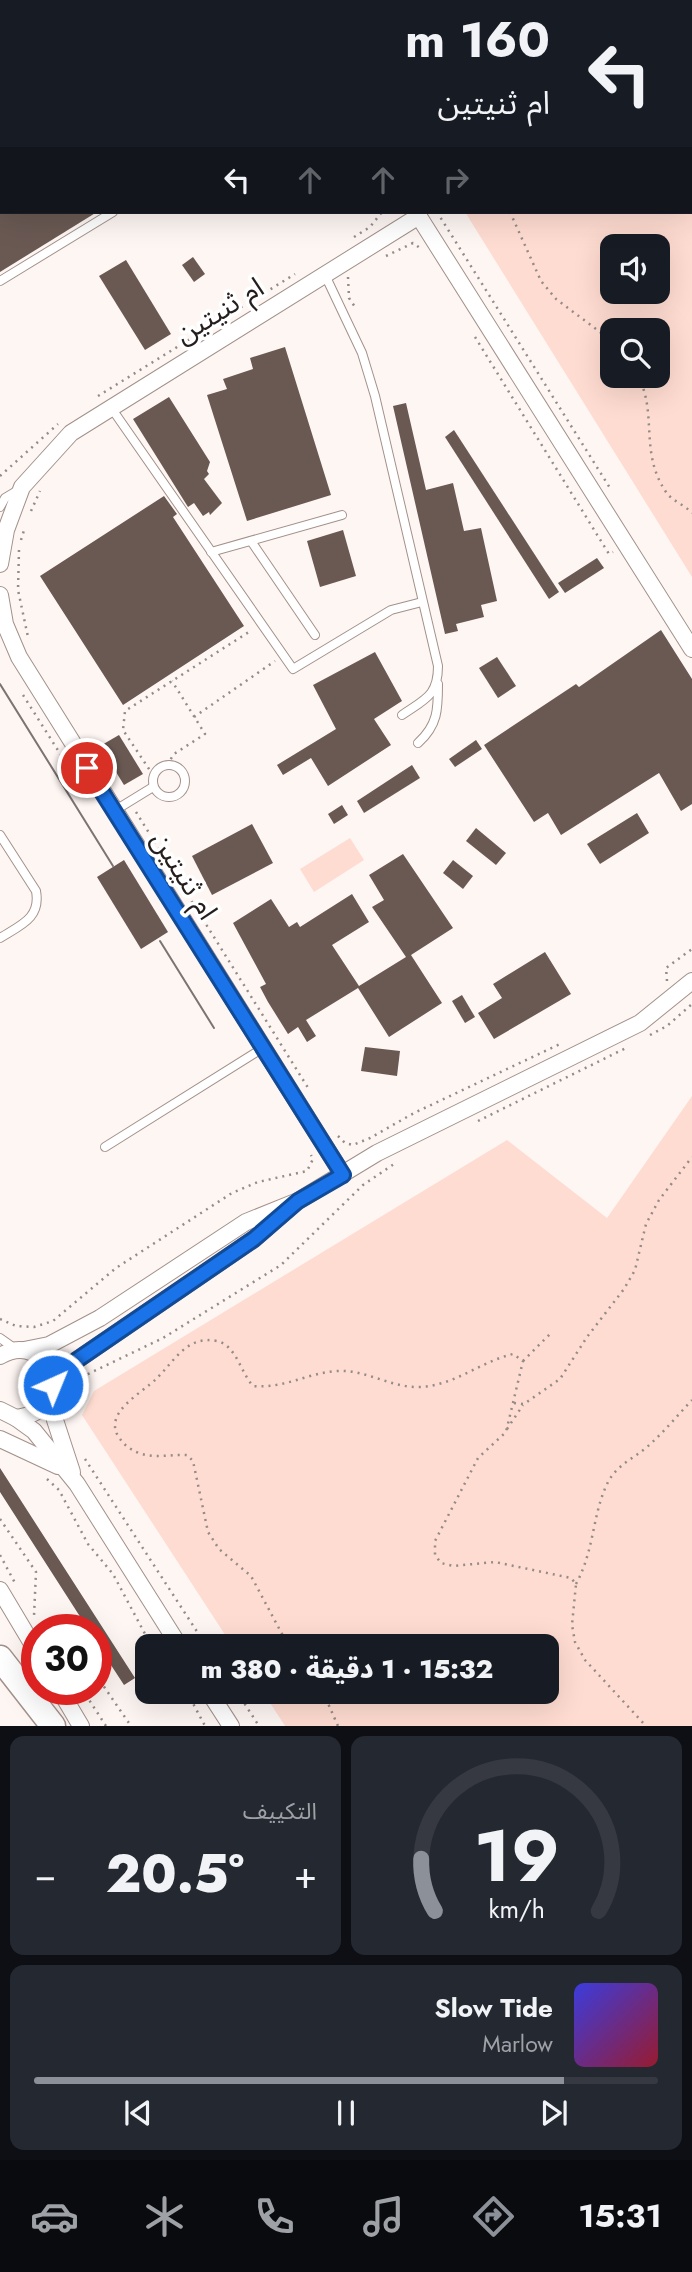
<!DOCTYPE html>
<html lang="ar">
<meta charset="utf-8">
<style>
body{margin:0;font-family:Jost,"Noto Sans Arabic",sans-serif;background:#242831;color:#f1f3f6;direction:rtl;height:100vh;display:flex;flex-direction:column;font-size:26px;white-space:nowrap}
*{box-sizing:border-box;margin:0}
p{font-size:23px;color:#9ea1a6}
.icon{flex:none;width:38px;height:38px;fill:none;stroke:currentColor;stroke-width:2;stroke-linecap:round;stroke-linejoin:round}
.map{position:relative;height:1726px;overflow:hidden;direction:ltr}
.sheet{display:flex;flex-direction:column;gap:10px;padding:10px;background:#0d0f14;flex:1}
.sheet>*{flex:none}
.hud{position:absolute;left:0px;top:0px;width:693px;height:214px;box-shadow:0 7px 28px #0002;direction:rtl;background:#171b24;color:#f1f3f6;overflow:hidden}
.buttons{position:absolute;left:600px;top:234px;display:grid;gap:14px}
.buttons a{display:grid;place-items:center;width:70px;height:70px;border-radius:14px;background:#171b24;box-shadow:0 7px 28px #0002;font-size:35px}
.speed{position:absolute;left:21px;top:1614px;display:flex;gap:14px;font-size:35px;font-weight:700;text-align:center}
.speed>*{display:grid;place-content:center;width:91px;height:91px;border-radius:50%;background:#171b24;box-shadow:0 7px 28px #0002;line-height:1}
.speed .limit{border:10px solid #d22;background:#fff;color:#111}
.pin{position:absolute;display:grid;place-items:center;width:60px;height:60px;color:#fff;margin:-30px;border:4px solid #fff;border-radius:50%;box-shadow:0 2px 7px #0007}
.me{position:absolute;width:77px;margin:-38px;rotate:44deg;stroke-linejoin:round;filter:drop-shadow(0 0 5px #0008)}
.turn{display:flex;align-items:center;gap:24px;height:147px;padding:0 28px;font-size:32px}
.turn .icon{width:91px;height:91px;stroke-width:2.5}
.turn b{display:block;font-size:49px;line-height:60px}
.lanes{display:flex;align-items:center;height:66px;padding:0 28px;background:#0003;justify-content:center;gap:35px;direction:ltr}
.lanes .off{opacity:.35}
.big{font-size:52px;font-weight:800;line-height:1.1}
.sheet .widget{flex:1;display:flex;flex-direction:column;justify-content:center;gap:10px;min-width:0;padding:0 24px;border-radius:14px;background:#242831}
.sheet .dial{align-items:center;gap:0}
.dial svg{height:182px;overflow:visible;fill:none;stroke:#363941;stroke-width:7;stroke-linecap:round;text-anchor:middle}
.dial text{fill:#f1f3f6;stroke:none}
.song{display:flex;align-items:center;gap:21px}
.cover{width:84px;height:84px;border-radius:10px;background:linear-gradient(135deg,hsl(240 70% 55%),hsl(350 70% 35%))}
.played{height:7px;border-radius:4px;background:linear-gradient(90deg,#8c9099 85%,#363941 85%)}
.keys{display:flex;justify-content:space-around;direction:ltr}
.heat{display:flex;justify-content:space-between;align-items:center;font-size:38px;direction:ltr}
.sheet .tiles{flex:1;display:grid;gap:10px;grid-template-columns:1fr 1fr}
.widget:last-child{grid-column:span 2}
.trip{position:absolute;left:135px;top:1634px;width:424px;height:70px;border-radius:14px;background:#171b24;box-shadow:0 7px 28px #0002;font-weight:800;line-height:70px;text-align:center;direction:rtl}
.tab-bar{display:flex;height:112px;justify-content:space-around;align-items:center;background:#090b0e;color:#9ea1a6}
.tab-bar .icon{width:49px;height:49px}
.tab-bar .active{color:#8c9099}
.tab-bar b{font-size:32px;color:#f1f3f6}
.map>svg:first-child{display:block}
.green{fill:#ffdcd1;fill-rule:evenodd}
.water{fill:#ed9273}
.building{fill:#6a5953}
.lines{fill:none;stroke-linecap:round;stroke-linejoin:round}
.service-casing{stroke:#a3918a;stroke-width:10}
.minor-casing{stroke:#a3918a;stroke-width:18}
.primary-casing{stroke:#a3918a;stroke-width:27}
.path{stroke:#938c89;stroke-width:2.5;stroke-dasharray:2 5;stroke-linecap:butt}
.service{stroke:#fff;stroke-width:8}
.minor{stroke:#fff;stroke-width:16}
.primary{stroke:#fff;stroke-width:24}
.tram{stroke:#7c7472;stroke-width:2}
.route-casing{stroke:#114b97;stroke-width:18}
.route{stroke:#1a73e8;stroke-width:12}
.labels{text-anchor:middle;stroke-width:7;stroke-linejoin:round;paint-order:stroke}
.street-label{font-size:28px;fill:#241d1b;stroke:#fff}
</style>
<div class="map">
<svg width="692" height="1726" viewBox="0 0 692 1726">
<rect width="100%" height="100%" fill="#fef6f3"/>
<g class="green">
<path d="M331,0h361v577l-227,-365h226v-210zM612,247h46v45h-46zM612,331h46v45h-46z"/>
<path d="M350,838l14,22 -50,32 -14,-23z"/>
<path d="M692,1096v630h-407l-22,-34h283v-45h-313l-151,-232 12,-24 413,-251 100,78z"/>
</g>
<path class="water" d="M573,0h109v2h-111z"/>
<g class="building">
<path d="M0,212h97l-97,60z"/>
<path d="M193,257l12,17 -11,8 -12,-17z"/>
<path d="M126,260l45,74 -26,16 -46,-74z"/>
<path d="M285,347l46,148 -84,26 -40,-126 20,-6 -4,-10 30,-10 -3,-11z"/>
<path d="M169,397l41,65 -3,9 2,3 -5,5 18,24 -12,12 -1,-3 -6,4 -9,-13 -6,4 -55,-88z"/>
<path d="M406,403l20,87 27,-7 11,48 17,-3 16,73 -16,4 3,12 -28,7 2,7 -13,3 -52,-228z"/>
<path d="M454,430l105,162 -10,7 -104,-162z"/>
<path d="M164,496l13,18 -4,3 71,109 -121,79 -83,-129z"/>
<path d="M343,530l13,46 -36,11 -13,-46z"/>
<path d="M597,558l7,10 -39,25 -7,-10z"/>
<path d="M661,630l31,49v125l-11,7 -22,-38 -98,62 -13,-22 -14,9 -50,-77 92,-61 3,3z"/>
<path d="M375,652l27,49 -28,18 17,26 -63,41 -17,-28 -28,17 -6,-10 59,-36 -23,-44z"/>
<path d="M497,657l19,29 -18,12 -19,-30z"/>
<path d="M119,735l24,39 -19,11 -24,-39z"/>
<path d="M476,740l6,9 -27,18 -6,-8z"/>
<path d="M412,765l8,13 -56,35 -7,-12z"/>
<path d="M342,805l6,10 -14,9 -6,-10z"/>
<path d="M637,813l12,20 -49,31 -13,-20z"/>
<path d="M252,824l21,39 -61,32 -20,-39z"/>
<path d="M476,828l30,25 -10,12 -30,-24z"/>
<path d="M403,854l50,74 -42,27 31,48 -53,34 -31,-49 -52,32 10,16 -9,6 -9,-15 -10,7 -20,-32 -8,-15 6,-3 -33,-61 38,-24 18,28 8,-5 3,5 52,-33 17,28 -37,23 27,41 47,-29 -34,-50 12,-7 -15,-25z"/>
<path d="M124,860l44,72 -27,17 -44,-72z"/>
<path d="M453,860l20,16 -10,13 -20,-16z"/>
<path d="M545,952l26,42 -77,45 -16,-26 24,-15 -9,-14z"/>
<path d="M462,995l13,22 -10,6 -13,-22z"/>
<path d="M365,1047l35,4 -3,25 -36,-5z"/>
<path d="M0,1468l135,210 -11,7 -28,-43v-13h-8l-88,-137z"/>
</g>
<g class="lines">
<g class="service-casing">
<g id="service">
<path d="M50,2v-2"/>
<path d="M0,104l2,-1"/>
<path d="M325,275l37,78 13,43 63,270c0,30 -13,33 -36,49"/>
<path d="M0,281l113,-69"/>
<path d="M112,409l181,260 98,-59 31,-8"/>
<path d="M0,507l5,-9 15,-9"/>
<path d="M251,541l64,94"/>
<path d="M211,552l131,-37"/>
<path d="M418,743c20,-18 20,-34 20,-59"/>
<circle cx="169" cy="781" r="16"/>
<path d="M114,811l39,-24"/>
<path d="M0,835l36,56c5,27 -15,34 -36,47"/>
<path d="M105,1147l158,-99"/>
<path d="M0,1338l17,12"/>
</g>
</g>
<g class="minor-casing">
<g id="minor">
<path d="M279,0l2,2"/>
<path d="M416,212l276,437"/>
<path d="M0,564l6,-34 16,-43 49,-54 348,-217"/>
<path d="M0,595l5,29 14,33 324,518"/>
<path d="M24,1350l25,-5 51,-27 146,-96 52,-21 79,-48 263,-130 52,-42"/>
<path d="M0,1356c49,-28 81,53 16,62l-16,-8"/>
<path d="M53,1385l24,-25 177,-121 34,-30"/>
<path d="M51,1395l4,25 17,52"/>
<path d="M16,1418l18,13 43,53 103,163"/>
<path d="M0,1439l58,27"/>
<path d="M0,1590l37,62"/>
<path d="M59,1689l22,37"/>
<path d="M209,1692l22,34"/>
</g>
</g>
<g class="primary-casing">
<path id="primary" d="M0,1658l53,68"/>
</g>
<g class="path">
<path d="M241,0l2,2"/>
<path d="M304,0l1,2"/>
<path d="M509,2l1,-2"/>
<path d="M437,212l173,276"/>
<path d="M510,212l31,69 15,18 56,42"/>
<path d="M354,237l16,-10 12,-15"/>
<path d="M386,256l27,-13 7,5"/>
<path d="M348,277l1,21 6,9 -3,1"/>
<path d="M475,337l134,217 4,-2"/>
<path d="M638,376c20,38 1,76 28,116 6,9 19,13 26,21"/>
<path d="M98,396l197,-122"/>
<path d="M0,476l58,-52"/>
<path d="M31,511l9,-20"/>
<path d="M21,540l4,-13"/>
<path d="M19,550l-1,40 10,47"/>
<path d="M23,695l60,95"/>
<path d="M194,717l81,-56"/>
<path d="M167,765l7,-11 31,-20 -33,-53"/>
<path d="M153,775l-30,-45 2,-19 127,-81"/>
<path d="M136,812l174,279"/>
<path d="M667,981l-1,-13 26,-19"/>
<path d="M650,1035l17,-9 25,-22"/>
<path d="M478,1121l148,-73"/>
<path d="M338,1136l7,7 8,2 17,-7 44,-25 146,-69"/>
<path d="M0,1319l16,7 18,1 19,-6 63,-53 116,-75 26,-11 49,-11 6,-12 -2,-4"/>
<path d="M523,1361l28,-28"/>
<path d="M514,1403l10,1 36,-25 27,-42 37,-48 11,-19 11,-46 13,-24 33,-43"/>
<path d="M69,1410l5,-21 12,-14 77,-37 118,-73 82,-80 34,-23"/>
<path d="M507,1429l16,-24"/>
<path d="M85,1459l122,188"/>
<path d="M47,1479l12,11 29,54 25,30 39,73"/>
<path d="M0,1519l36,53 -2,44"/>
<path d="M0,1555l15,28"/>
<path d="M576,1584c19,-35 16,-70 32,-102 10,-18 25,-23 39,-35 16,-14 30,-31 45,-47"/>
<path d="M289,1647l-38,-71 -32,-27 -11,-17 -15,-71 -6,-6c-16,-1 -32,4 -48,-2 -10,-4 -16,-9 -21,-17 -14,-24 24,-43 38,-57 19,-18 30,-44 61,-38 19,4 24,32 36,45 31,3 54,-13 84,-15 27,-2 53,16 80,16 36,0 62,-25 96,-33l10,7 -17,71 -28,26 -43,83v14l6,8 12,3 42,-4 76,16 5,6 -4,41 3,17 10,18 61,66"/>
<path d="M96,1675l35,51"/>
<path d="M82,1689l24,37"/>
<path d="M187,1692l18,34"/>
<path d="M237,1692l22,34"/>
<path d="M323,1692l15,34"/>
</g>
<use href="#service" class="service"/>
<use href="#minor" class="minor"/>
<use href="#primary" class="primary"/>
<g class="tram">
<path d="M0,684l113,182"/>
<path d="M160,941l54,87"/>
</g>
</g>
<g class="lines">
<g class="route-casing">
<path id="route" d="M53,1385l24,-25 177,-121 44,-38 45,-26 -256,-407"/>
</g>
<use href="#route" class="route"/>
</g>
<g class="labels">
<g class="street-label">
<text transform="translate(219 310) rotate(-32)" y="10">ام ثنيتين</text>
<text transform="translate(185 875) rotate(58)" y="10">ام ثنيتين</text>
</g>
</g>
</svg>
<div class="buttons">
<a><svg class="icon" aria-label="sound" viewBox="0 0 24 24"><path d="M4 9h4l5-4v14l-5-4H4zM17 9q2 3 0 6"/></svg></a>
<a><svg class="icon" aria-label="search" viewBox="0 0 24 24"><circle cx="10" cy="10" r="6"/><path d="M15 15l6 6"/></svg></a>
</div>
<div class="speed"><div class="limit">30</div></div>
<div class="pin" style="left:87px;top:768px;background:#d93025"><svg class="icon" aria-label="arrive" viewBox="0 0 24 24"><path d="M6 21V4h12l-3 4 3 4H6"/></svg></div>
<svg class="me" style="left:53px;top:1385px" viewBox="-20 -20 40 40"><circle r="17" fill="#1a73e8" stroke="#fff" stroke-width="3"/><path d="M0-11L8 9 0 5-8 9z" fill="#fff"/></svg>
<div class="trip">15:32 · 1 دقيقة · 380 m</div>
<div class="hud">
<div class="turn"><svg class="icon" aria-label="left" viewBox="0 0 24 24"><path d="M17 20v-9H6M10 6l-5 5 5 5"/></svg><div><b>160 m</b>ام ثنيتين</div></div>
<div class="lanes"><svg class="icon" aria-label="left" viewBox="0 0 24 24"><path d="M17 20v-9H6M10 6l-5 5 5 5"/></svg><svg class="icon off" aria-label="ahead" viewBox="0 0 24 24"><path d="M12 20V5M6 11l6-6 6 6"/></svg><svg class="icon off" aria-label="ahead" viewBox="0 0 24 24"><path d="M12 20V5M6 11l6-6 6 6"/></svg><svg class="icon off" aria-label="right" viewBox="0 0 24 24"><path d="M7 20v-9h11M14 6l5 5-5 5"/></svg></div>
</div>
</div>
<section class="sheet">
<div class="tiles">
<div class="widget dial"><svg viewBox="0 0 100 80">
<path d="M14 69A42 42 0 1 1 86 69"/>
<path d="M14 69A42 42 0 0 1 8 46" stroke="#8c9099"/>
<text x="50" y="56" font-size="32" font-weight="700">19</text>
<text x="50" y="72" font-size="11">km/h</text>
</svg></div>
<div class="widget"><p>التكييف</p>
<div class="heat"><a>−</a><b class="big">20.5°</b><a>+</a></div>
</div>
<div class="widget">
<div class="song"><i class="cover"></i><div><b>Slow Tide</b><p>Marlow</p></div></div>
<div class="played"></div>
<div class="keys"><svg class="icon" aria-label="previous" viewBox="0 0 24 24"><path d="M18 5L8 12l10 7zM5 5v14"/></svg><svg class="icon" aria-label="pause" viewBox="0 0 24 24"><path d="M8 5v14M16 5v14"/></svg><svg class="icon" aria-label="next" viewBox="0 0 24 24"><path d="M6 5l10 7-10 7zM19 5v14"/></svg></div>
</div>
</div>
</section>
<nav class="tab-bar">
<b>15:31</b>
<svg class="icon active" aria-label="directions" viewBox="0 0 24 24"><path d="M12 3l9 9-9 9-9-9zM9 14v-3h6M13 9l2 2-2 2"/></svg>
<svg class="icon" aria-label="music" viewBox="0 0 24 24"><path d="M9 18V5l10-2v13"/><circle cx="6" cy="18" r="3"/><circle cx="16" cy="16" r="3"/></svg>
<svg class="icon" aria-label="phone" viewBox="0 0 24 24"><path d="M5 4h4l2 5-3 2q2 4 5 5l2-3 5 2v4C11 20 4 13 5 4z"/></svg>
<svg class="icon" aria-label="climate" viewBox="0 0 24 24"><path d="M12 3v18M4 7l16 10M4 17L20 7"/></svg>
<svg class="icon" aria-label="car" viewBox="0 0 24 24"><path d="M5 17H2v-5l4-1 3-4h7l3 4 3 1v5h-3M9 17h6M6 11h13"/><circle cx="7" cy="17" r="2"/><circle cx="17" cy="17" r="2"/></svg>
</nav>
